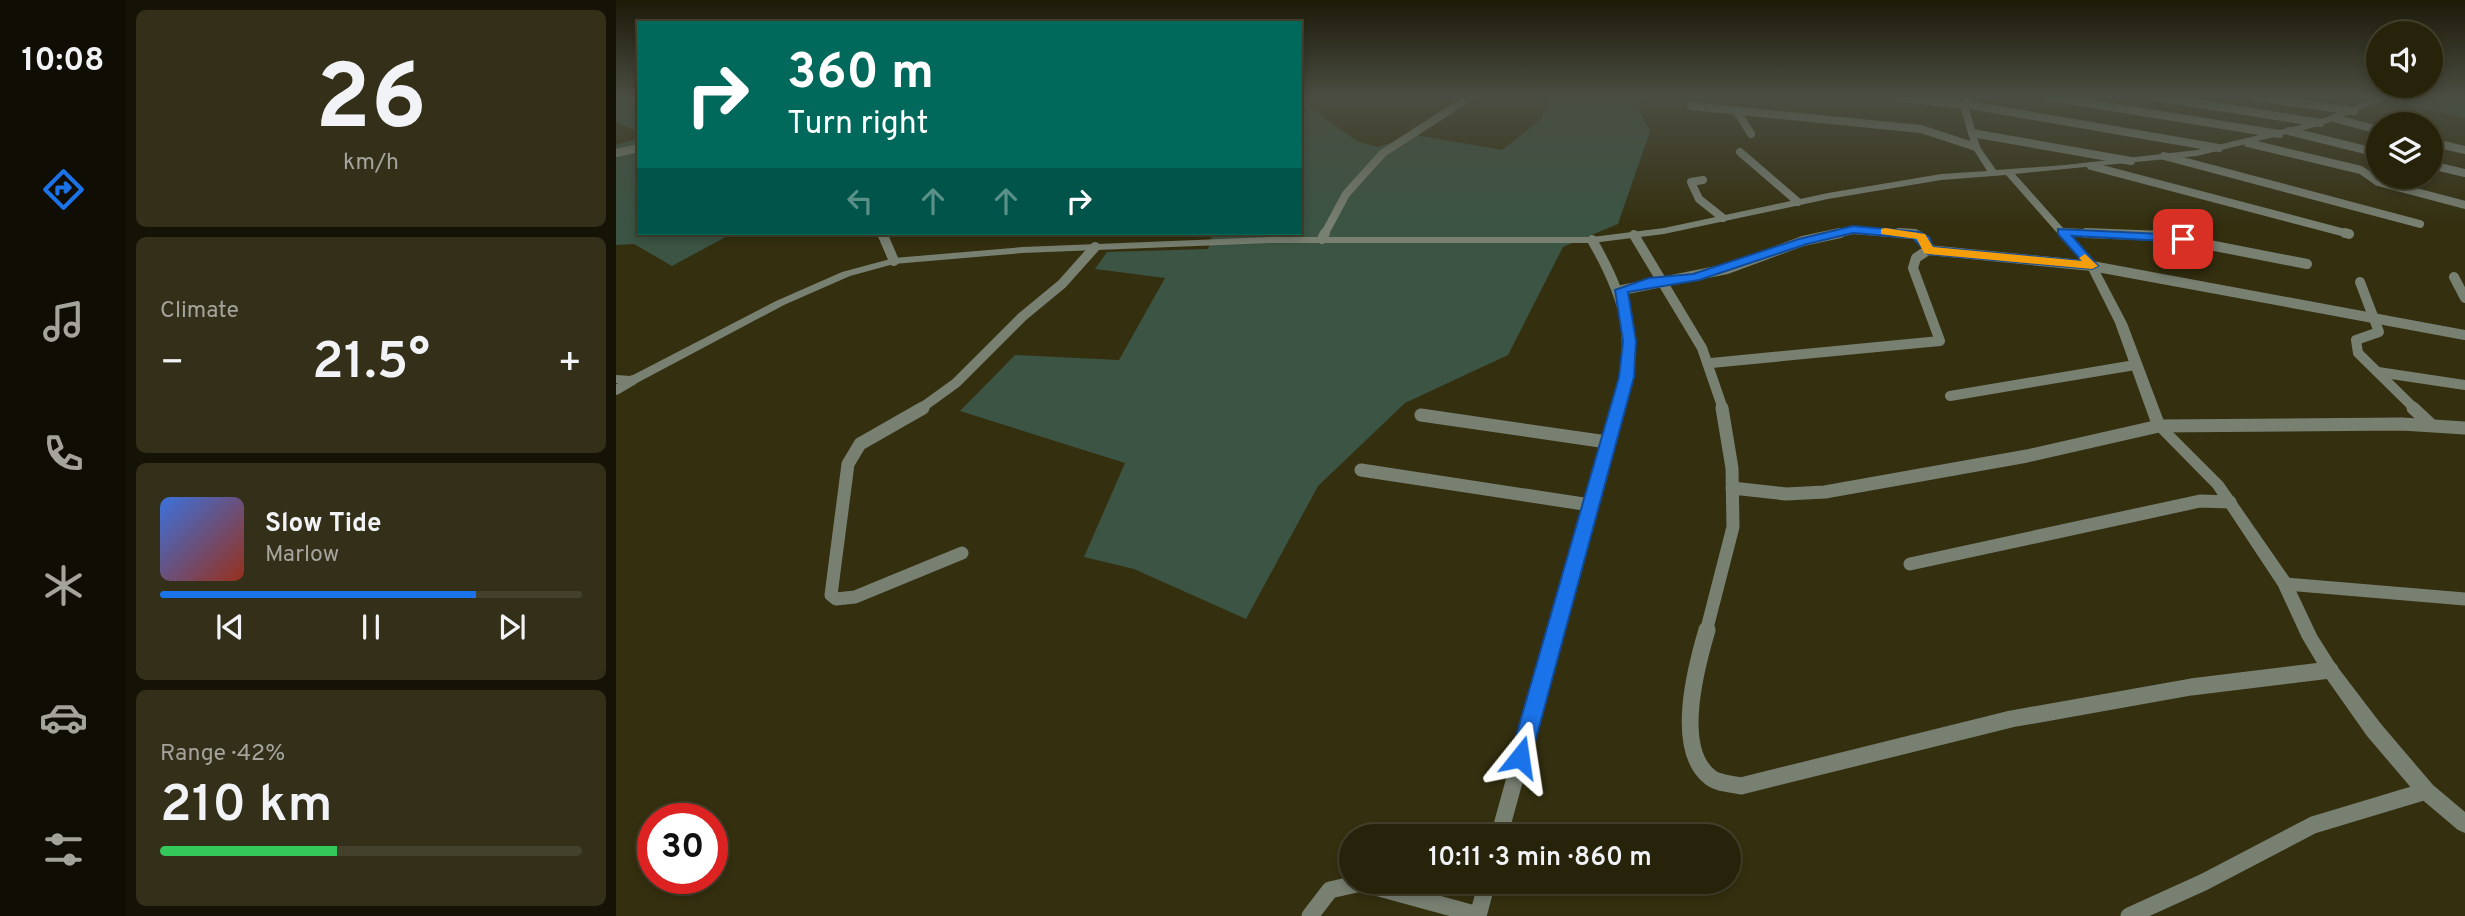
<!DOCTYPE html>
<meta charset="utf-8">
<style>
body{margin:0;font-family:Overpass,sans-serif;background:#332f19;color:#f1f3f6;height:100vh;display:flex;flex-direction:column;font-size:26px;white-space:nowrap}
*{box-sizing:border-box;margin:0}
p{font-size:23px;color:#a4a49d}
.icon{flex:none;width:38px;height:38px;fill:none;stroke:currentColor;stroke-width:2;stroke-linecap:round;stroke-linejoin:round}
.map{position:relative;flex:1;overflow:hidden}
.details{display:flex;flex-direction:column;gap:10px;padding:10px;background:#151306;width:490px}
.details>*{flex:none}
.top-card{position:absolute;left:21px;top:21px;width:665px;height:214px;border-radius:0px;box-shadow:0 4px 10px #0003,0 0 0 2px #43402c;background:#00695c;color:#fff;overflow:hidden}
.tools{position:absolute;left:1750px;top:21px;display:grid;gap:14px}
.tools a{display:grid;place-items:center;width:77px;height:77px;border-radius:50%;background:#27230b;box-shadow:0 4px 10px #0003,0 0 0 2px #43402c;font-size:35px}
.speed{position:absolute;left:21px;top:803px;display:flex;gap:14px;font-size:35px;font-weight:700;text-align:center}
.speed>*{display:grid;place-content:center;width:91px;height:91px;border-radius:50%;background:#27230b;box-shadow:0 4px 10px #0003,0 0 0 2px #43402c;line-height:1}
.speed .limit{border:10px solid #d22;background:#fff;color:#111}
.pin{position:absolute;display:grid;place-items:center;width:60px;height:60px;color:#fff;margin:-30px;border-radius:14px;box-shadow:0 4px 10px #0006}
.me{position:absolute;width:77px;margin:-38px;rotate:15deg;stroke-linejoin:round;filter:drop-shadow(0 0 5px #0008)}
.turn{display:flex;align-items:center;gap:24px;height:147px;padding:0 35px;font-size:32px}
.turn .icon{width:91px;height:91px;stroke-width:2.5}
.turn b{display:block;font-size:49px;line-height:60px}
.lanes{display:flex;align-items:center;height:66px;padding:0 35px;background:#0003;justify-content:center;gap:35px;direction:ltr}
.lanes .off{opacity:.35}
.big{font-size:52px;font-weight:600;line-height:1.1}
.details .card{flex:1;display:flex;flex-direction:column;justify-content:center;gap:10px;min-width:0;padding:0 24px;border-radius:10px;background:#332f19}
.details .dial{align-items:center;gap:0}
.dial b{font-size:91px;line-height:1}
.song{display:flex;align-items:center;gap:21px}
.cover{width:84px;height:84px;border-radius:10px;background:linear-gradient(135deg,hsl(220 70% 55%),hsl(10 70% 35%))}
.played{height:7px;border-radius:4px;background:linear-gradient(90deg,#1a73e8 75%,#43402c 75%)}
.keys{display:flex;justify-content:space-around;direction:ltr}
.heat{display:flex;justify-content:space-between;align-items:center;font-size:38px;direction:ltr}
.charge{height:10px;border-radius:5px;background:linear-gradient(90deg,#34c759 42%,#43402c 0)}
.trip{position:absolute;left:723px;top:824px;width:402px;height:70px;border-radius:35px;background:#27230b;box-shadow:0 4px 10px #0003,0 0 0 2px #43402c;font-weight:600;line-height:70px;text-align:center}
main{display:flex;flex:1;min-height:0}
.dock{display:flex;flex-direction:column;width:126px;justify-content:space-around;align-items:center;background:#100e04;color:#a4a49d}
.dock .icon{width:49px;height:49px}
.dock .current{color:#1a73e8}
.dock b{font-size:32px;color:#f1f3f6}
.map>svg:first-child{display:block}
.green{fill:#3b5443}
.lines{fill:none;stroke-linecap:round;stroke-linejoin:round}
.minor-far3{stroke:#788072;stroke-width:8}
.minor-far2{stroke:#788072;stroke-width:10}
.minor-far1{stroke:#788072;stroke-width:13}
.minor{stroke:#788072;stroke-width:17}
.tertiary{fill:#788072;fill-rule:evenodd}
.route{fill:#1a73e8;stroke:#114b97;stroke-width:2}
.slow{fill:#f59e0b}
</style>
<main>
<nav class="dock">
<b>10:08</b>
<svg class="icon current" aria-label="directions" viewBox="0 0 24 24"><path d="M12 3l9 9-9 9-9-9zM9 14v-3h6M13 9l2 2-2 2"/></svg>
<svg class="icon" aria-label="music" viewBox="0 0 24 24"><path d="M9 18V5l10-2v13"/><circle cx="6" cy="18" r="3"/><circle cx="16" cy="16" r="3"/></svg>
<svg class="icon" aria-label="phone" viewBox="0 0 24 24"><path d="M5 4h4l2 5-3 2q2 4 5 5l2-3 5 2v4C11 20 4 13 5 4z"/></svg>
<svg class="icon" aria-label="climate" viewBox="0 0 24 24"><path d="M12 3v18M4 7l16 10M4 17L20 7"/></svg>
<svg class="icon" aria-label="car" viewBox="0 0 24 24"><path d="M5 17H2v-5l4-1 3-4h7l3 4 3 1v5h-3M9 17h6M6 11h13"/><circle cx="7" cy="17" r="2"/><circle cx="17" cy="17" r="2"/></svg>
<svg class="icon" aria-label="filters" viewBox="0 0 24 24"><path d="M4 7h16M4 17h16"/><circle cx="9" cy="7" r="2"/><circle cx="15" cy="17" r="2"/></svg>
</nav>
<section class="details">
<div class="card dial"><b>26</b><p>km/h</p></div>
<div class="card"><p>Climate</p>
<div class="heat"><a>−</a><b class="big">21.5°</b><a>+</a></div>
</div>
<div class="card">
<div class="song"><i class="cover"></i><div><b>Slow Tide</b><p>Marlow</p></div></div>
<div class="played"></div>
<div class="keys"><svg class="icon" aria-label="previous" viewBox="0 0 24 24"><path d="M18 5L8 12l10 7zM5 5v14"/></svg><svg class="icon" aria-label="pause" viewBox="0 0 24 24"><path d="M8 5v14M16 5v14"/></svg><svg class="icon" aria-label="next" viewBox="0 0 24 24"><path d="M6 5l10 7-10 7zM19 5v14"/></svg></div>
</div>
<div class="card"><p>Range · 42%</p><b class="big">210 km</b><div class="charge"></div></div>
</section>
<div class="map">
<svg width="1849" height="916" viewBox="0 0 1849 916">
<rect width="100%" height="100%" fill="#342f0f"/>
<g class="green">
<path d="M0,97h23v36l-23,-12z"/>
<path d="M934,97h95l-8,8 13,26 -32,93 -55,23 -55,108 -103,48 -87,83 -72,133 -112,-50 -50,-12 41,-94 -165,-52 55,-56 104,5 46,-82 -70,-9 12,-17 101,-3 5,-16h87v-133l57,41 21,6 37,-12 87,15 39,-31z"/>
<path d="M1803,97h46v21l-59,-13z"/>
<path d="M23,138v95h94l-61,33 -38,-22 -18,1v-100z"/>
</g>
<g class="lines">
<g class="minor-far3">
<path d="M1279,97l69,8"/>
<path d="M1433,97l230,37"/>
<path d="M1541,97l163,26"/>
<path d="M1640,97l98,14"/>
<path d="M1348,104l255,44"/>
<path d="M1075,106l230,23 55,18"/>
<path d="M1120,110l15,24"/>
<path d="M1718,118l44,12"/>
<path d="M1673,131l89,22"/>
<path d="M1356,133l159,28"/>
<path d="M1815,142l34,8"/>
<path d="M1632,143l113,27 17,12 87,23"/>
<path d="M1124,152l58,50"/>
<path d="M0,153l23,-5"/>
<path d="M1548,156l256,68"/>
<path d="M1815,165l34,8"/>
<path d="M1475,166l258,68"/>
<path d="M1087,180l-12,2 8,17 24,19"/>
<path d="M1446,232l68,3"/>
<path d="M708,235l22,-41 37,-41 87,-56"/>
<path d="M1216,235l21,-5 63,5"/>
</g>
<g class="minor-far2">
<path d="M266,233l12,28"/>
<path d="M1283,233l16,1 10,6 3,10"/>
<path d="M1470,233l77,3 144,28"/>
<path d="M1729,233l4,1"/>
<path d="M1018,235l68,113 21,61"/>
<path d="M706,239l3,-6"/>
<path d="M976,240c36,62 44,99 25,169"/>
<path d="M1838,277l11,21"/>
<path d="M1744,282l19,50 -23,8 2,13 57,56"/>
<path d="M1006,290l105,-21 76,-28 37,-8"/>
<path d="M1095,363l229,-22 -27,-73 3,-10 12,-8 164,16 373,69"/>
<path d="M1762,372l87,13"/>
<path d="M0,390l17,-10"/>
<path d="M1334,396l185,-31"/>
<path d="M304,409l36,-26 66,-66 40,-33 33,-37"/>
</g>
<g class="minor-far1">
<path d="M307,408l-63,36 -12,20 -17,131 5,4 19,-2 107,-44"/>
<path d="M1797,408l17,16"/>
<path d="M805,415l186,27"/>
<path d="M745,470l229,35"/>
<path d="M1116,488l54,6 39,-2 202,-36 132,-30 243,-2 63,4"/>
<path d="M1294,564l290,-63 30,1"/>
<path d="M1669,584l180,15"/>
<path d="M939,632l63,-224"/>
<path d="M1090,632l27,-105 -1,-59 -10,-60"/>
</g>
<g class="minor">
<path d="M1091,630c-11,37 -33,119 3,147 6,6 22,7 31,9l270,-67 180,-32 139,-17"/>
<path d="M883,836l57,-206"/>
<path d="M694,916l20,-26 31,-7 117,32"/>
<path d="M862,916l9,-34"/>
<path d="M1513,916l75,-34 109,-57 113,-34"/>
</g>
<path class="tertiary" d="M1348,97h8l-4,8 12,42 16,23 69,-5 132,-15 120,-29 61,-24h11l-66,28 -126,31 -182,18 82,92 30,57 38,101 58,58 68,98 26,55 19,30 45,59 52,61 32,27v21l-7,-3 -39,-33 -52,-61 -43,-61 -22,-37 -24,-52 -53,-80 -12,-18 -61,-62 -37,-103 -28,-56 -81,-92 -65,5 -113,19 -164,35 -72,9h-322l-247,10 -129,11 -44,12 -66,29 -147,78h-21v-8l15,1 145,-75 66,-29 52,-14 129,-11 247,-10h322l72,-9 164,-35 113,-19 46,-3 -15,-24 -12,-42z"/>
</g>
<linearGradient id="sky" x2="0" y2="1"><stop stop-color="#1d1a08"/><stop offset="0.43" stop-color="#4a4d42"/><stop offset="1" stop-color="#4a4d42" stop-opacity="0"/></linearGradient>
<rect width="1849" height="225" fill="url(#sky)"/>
<path class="route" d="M1237,226l66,6 10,5 4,10 149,14 -24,-27v-5l125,6 6,4 -6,3 -111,-6 26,30 -6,3 -164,-15 -15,-16 -60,-5 -46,11 -108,36 -71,12 8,49 -2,36 -103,380 -3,7 -8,3 -7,-3 -3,-7 109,-380 4,-36 -8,-51 34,-12 44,-4 106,-35z"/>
<path class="slow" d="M1269,228l40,6 8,13 149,14 -3,-3 6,-4 13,12 -6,3 -164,-15 -4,-1 -7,-14 -36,-5v-5z"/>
</svg>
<div class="tools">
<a><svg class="icon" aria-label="sound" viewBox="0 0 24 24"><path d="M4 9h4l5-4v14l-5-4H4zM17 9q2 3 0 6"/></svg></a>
<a><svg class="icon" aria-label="layers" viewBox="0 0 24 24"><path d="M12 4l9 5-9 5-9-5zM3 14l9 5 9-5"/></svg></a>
</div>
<div class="speed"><div class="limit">30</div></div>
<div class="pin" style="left:1567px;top:239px;background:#d93025"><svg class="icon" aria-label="arrive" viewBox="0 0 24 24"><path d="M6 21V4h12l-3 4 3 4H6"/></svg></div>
<svg class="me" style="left:904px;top:757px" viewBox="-20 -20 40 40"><path d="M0-17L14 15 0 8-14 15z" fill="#1a73e8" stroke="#fff" stroke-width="4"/></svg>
<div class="trip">10:11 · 3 min · 860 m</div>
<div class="top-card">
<div class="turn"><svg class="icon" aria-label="right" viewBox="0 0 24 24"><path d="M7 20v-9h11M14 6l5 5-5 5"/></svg><div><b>360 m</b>Turn right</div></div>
<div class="lanes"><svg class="icon off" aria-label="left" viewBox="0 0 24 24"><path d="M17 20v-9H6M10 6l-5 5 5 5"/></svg><svg class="icon off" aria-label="ahead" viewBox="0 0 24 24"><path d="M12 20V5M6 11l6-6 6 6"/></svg><svg class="icon off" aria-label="ahead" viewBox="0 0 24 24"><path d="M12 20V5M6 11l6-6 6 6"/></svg><svg class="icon" aria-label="right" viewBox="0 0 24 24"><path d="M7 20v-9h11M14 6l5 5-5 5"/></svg></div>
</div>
</div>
</main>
